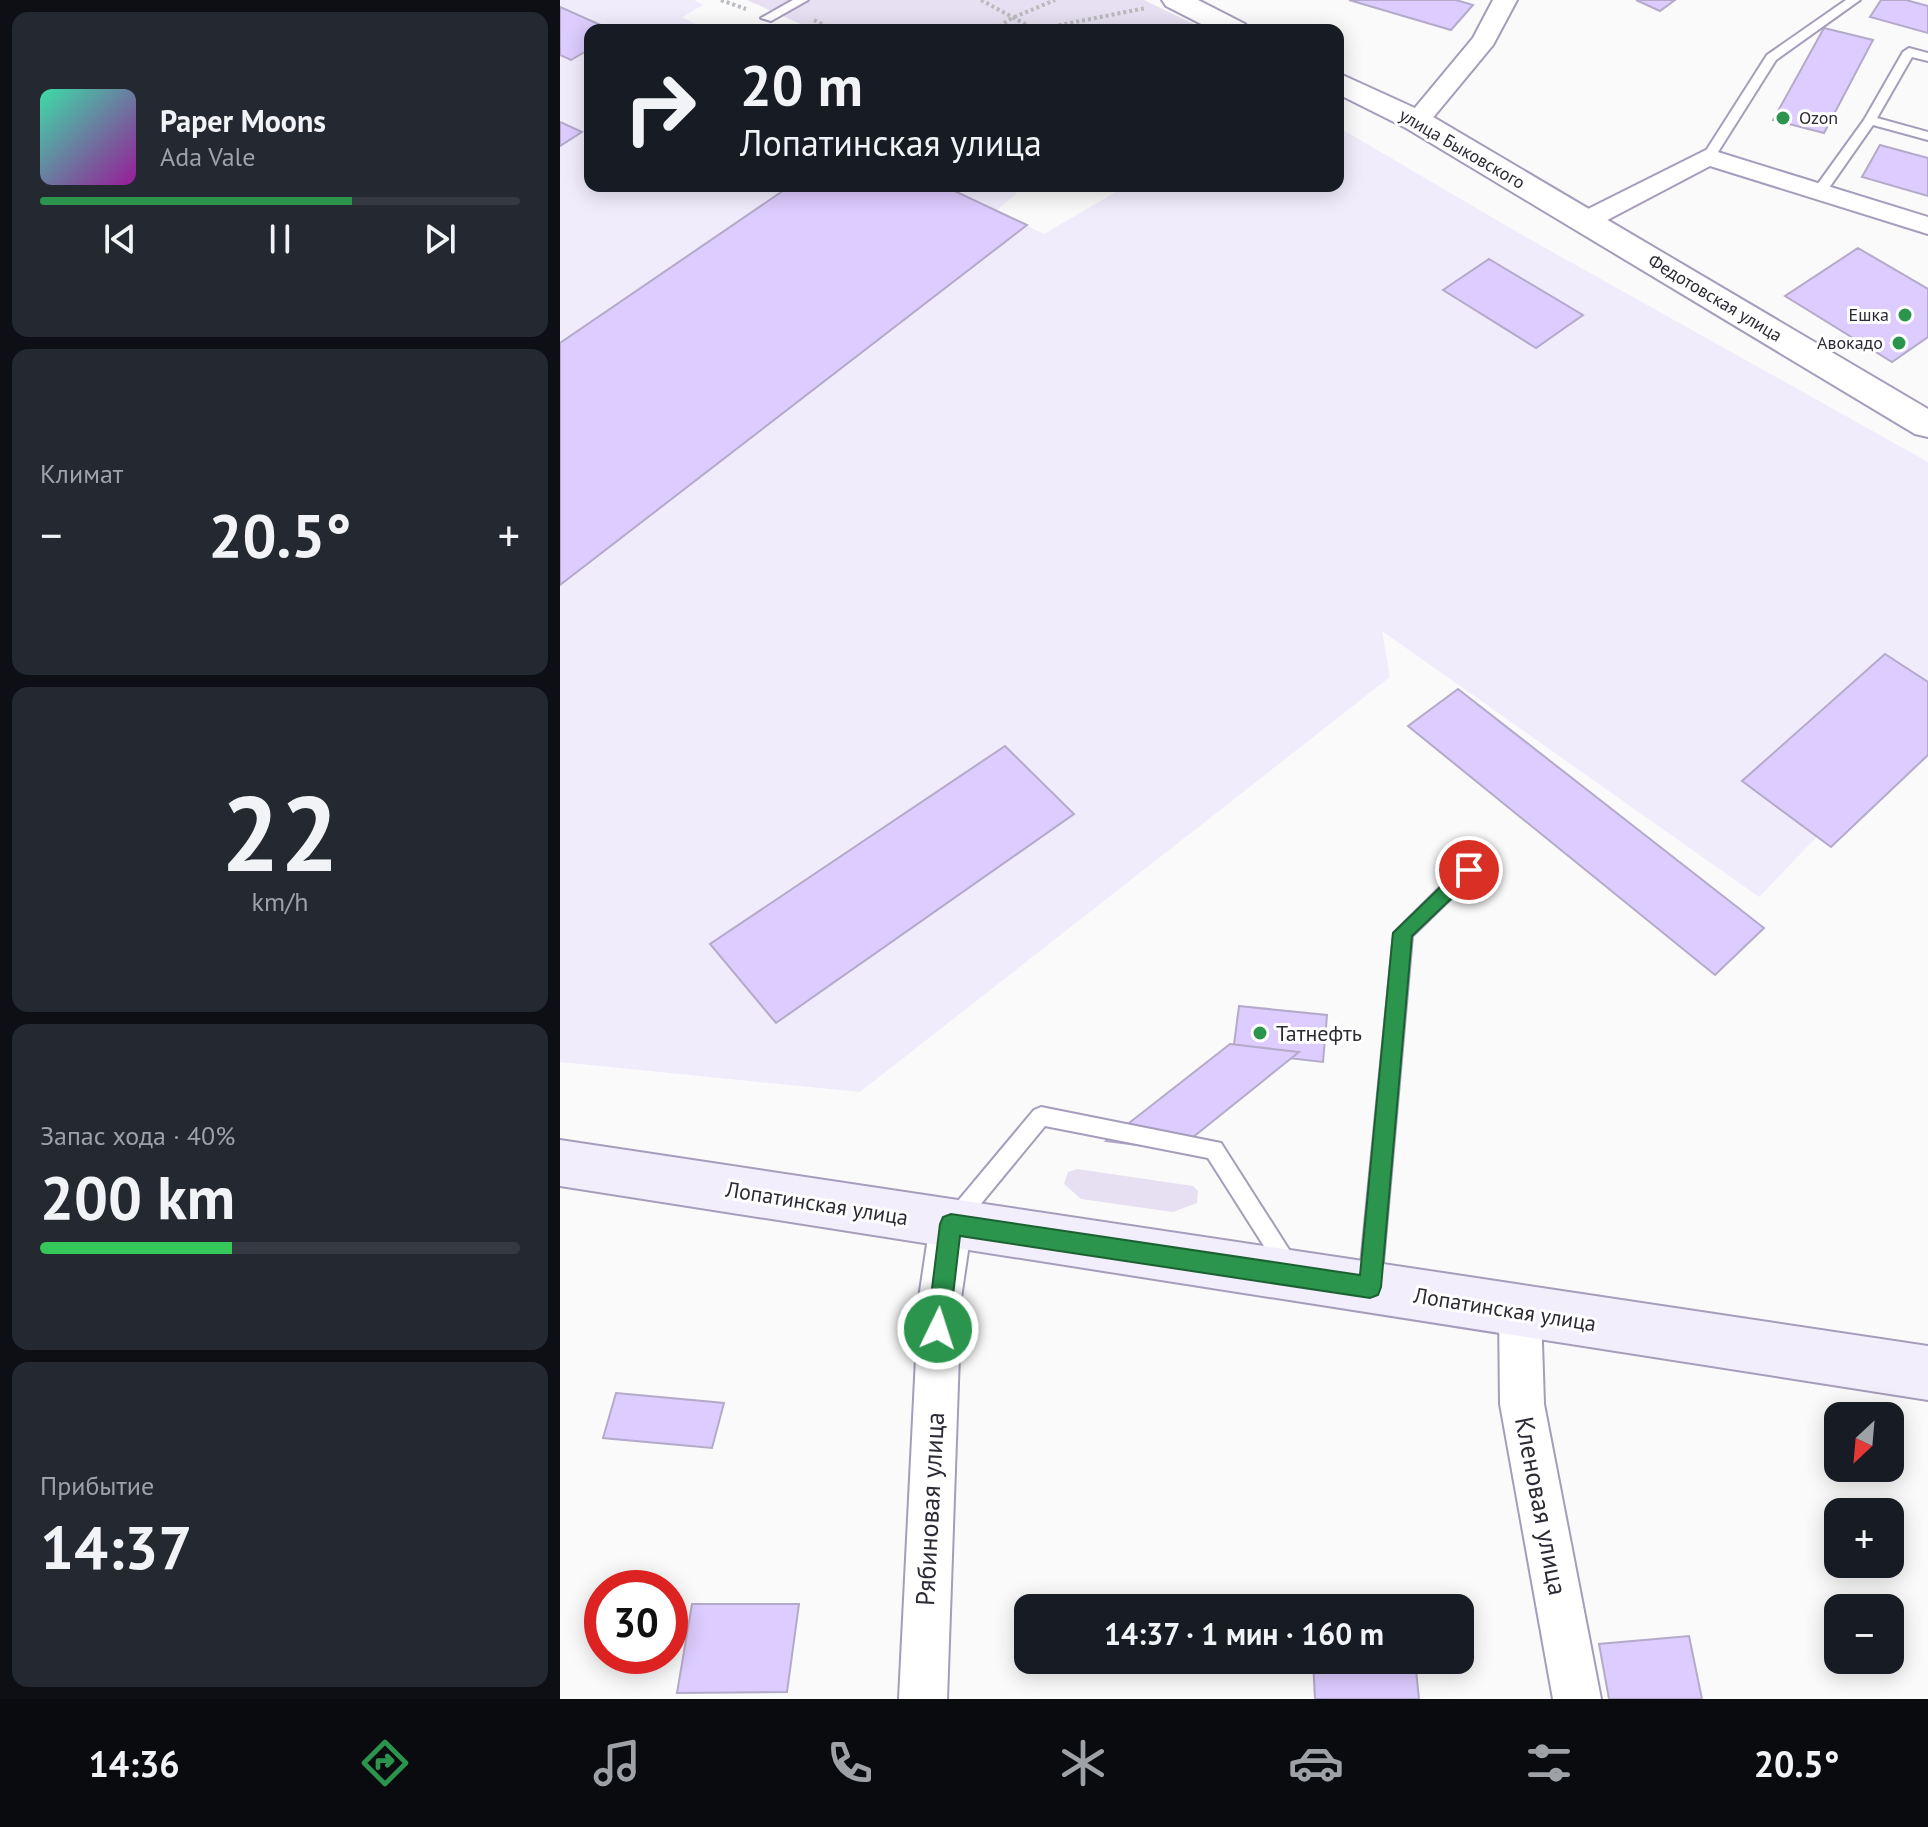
<!DOCTYPE html>
<html lang="ru">
<meta charset="utf-8">
<style>
body{margin:0;font-family:"PT Sans",sans-serif;background:#242831;color:#f1f3f6;height:100vh;display:flex;flex-direction:column;font-size:30px;white-space:nowrap}
*{box-sizing:border-box;margin:0}
p{font-size:26px;color:#9ea1a6}
.icon{flex:none;width:44px;height:44px;fill:none;stroke:currentColor;stroke-width:2;stroke-linecap:round;stroke-linejoin:round}
.map{position:relative;flex:1;overflow:hidden}
.side{display:flex;flex-direction:column;gap:12px;padding:12px;background:#0d0f14;width:560px}
.side>*{flex:none}
.banner{position:absolute;left:24px;top:24px;width:760px;height:168px;border-radius:16px;box-shadow:0 4px 20px #0003;background:#171b24;color:#f1f3f6;overflow:hidden}
.needle{width:52px;rotate:206deg}
.tools{position:absolute;left:1264px;top:1402px;display:grid;gap:16px}
.tools a{display:grid;place-items:center;width:80px;height:80px;border-radius:16px;background:#171b24;box-shadow:0 4px 20px #0003;font-size:40px}
.speed{position:absolute;left:24px;top:1570px;display:flex;gap:16px;font-size:40px;font-weight:700;text-align:center}
.speed>*{display:grid;place-content:center;width:104px;height:104px;border-radius:50%;background:#171b24;box-shadow:0 4px 20px #0003;line-height:1}
.speed .limit{border:12px solid #d22;background:#fff;color:#111}
.pin{position:absolute;display:grid;place-items:center;width:68px;height:68px;color:#fff;margin:-34px;border:4px solid #fff;border-radius:50%;box-shadow:0 2px 8px #0007}
.me{position:absolute;width:88px;margin:-44px;rotate:4deg;stroke-linejoin:round;filter:drop-shadow(0 0 6px #0008)}
.turn{display:flex;align-items:center;gap:28px;height:168px;padding:0 24px;font-size:36px}
.turn .icon{width:104px;height:104px;stroke-width:2.5}
.turn b{display:block;font-size:56px;line-height:68px}
.big{font-size:60px;font-weight:600;line-height:1.1}
.side .tile{flex:1;display:flex;flex-direction:column;justify-content:center;gap:12px;min-width:0;padding:0 28px;border-radius:16px;background:#242831}
.side .dial{align-items:center;gap:0}
.dial b{font-size:104px;line-height:1}
.song{display:flex;align-items:center;gap:24px}
.cover{width:96px;height:96px;border-radius:12px;background:linear-gradient(135deg,hsl(160 70% 55%),hsl(300 70% 35%))}
.played{height:8px;border-radius:4px;background:linear-gradient(90deg,#2b954d 65%,#363941 65%)}
.keys{display:flex;justify-content:space-around;direction:ltr}
.heat{display:flex;justify-content:space-between;align-items:center;font-size:44px;direction:ltr}
.charge{height:12px;border-radius:6px;background:linear-gradient(90deg,#34c759 40%,#363941 0)}
.trip{position:absolute;left:454px;top:1594px;width:460px;height:80px;border-radius:16px;background:#171b24;box-shadow:0 4px 20px #0003;font-weight:600;line-height:80px;text-align:center}
.menu{display:flex;height:128px;justify-content:space-around;align-items:center;background:#090b0e;color:#9ea1a6}
.menu .icon{width:56px;height:56px}
.menu .selected{color:#2b954d}
.menu b{font-size:36px;color:#f1f3f6}
main{display:flex;flex:1;min-height:0}
.map>svg:first-child{display:block}
.built{fill:#f1ecfc}
.green{fill:#e6e0f2}
.building{fill:#dcccff;stroke:#b4aac9;stroke-width:2}
.lines{fill:none;stroke-linecap:round;stroke-linejoin:round}
.service-casing{stroke:#a69cbb;stroke-width:4}
.minor-casing{stroke:#a69cbb;stroke-width:4}
.tertiary-casing{stroke:#a69cbb;stroke-width:4}
.secondary-casing{stroke:#a69cbb;stroke-width:4}
.path{stroke:#bab9bd;stroke-width:4;stroke-dasharray:3 3;stroke-linecap:butt}
.service{fill:#fff;fill-rule:evenodd}
.minor{fill:#fff;fill-rule:evenodd}
.tertiary{fill:#fff;fill-rule:evenodd}
.secondary{fill:#f2eefb;fill-rule:evenodd}
.route{fill:#2b954d;stroke:#1c6132;stroke-width:2}
.poi-dot{fill:#2b954d;stroke:#fff;stroke-width:3}
.labels{text-anchor:middle;stroke-width:6;stroke-linejoin:round;paint-order:stroke}
.far-poi-label{font-size:18px;fill:#2d2a36;stroke:#fff;text-anchor:end}
.far-street-label{font-size:18px;fill:#2d2a36;stroke:#fff}
.poi-label{font-size:22px;fill:#2d2a36;stroke:#fff;text-anchor:start}
.street-label{font-size:22px;fill:#2d2a36;stroke:#fff}
.near-street-label{font-size:26px;fill:#2d2a36;stroke:#fff}
</style>
<main>
<section class="side">
<div class="tile">
<div class="song"><i class="cover"></i><div><b>Paper Moons</b><p>Ada Vale</p></div></div>
<div class="played"></div>
<div class="keys"><svg class="icon" aria-label="previous" viewBox="0 0 24 24"><path d="M18 5L8 12l10 7zM5 5v14"/></svg><svg class="icon" aria-label="pause" viewBox="0 0 24 24"><path d="M8 5v14M16 5v14"/></svg><svg class="icon" aria-label="next" viewBox="0 0 24 24"><path d="M6 5l10 7-10 7zM19 5v14"/></svg></div>
</div>
<div class="tile"><p>Климат</p>
<div class="heat"><a>−</a><b class="big">20.5°</b><a>+</a></div>
</div>
<div class="tile dial"><b>22</b><p>km/h</p></div>
<div class="tile"><p>Запас хода · 40%</p><b class="big">200 km</b><div class="charge"></div></div>
<div class="tile"><p>Прибытие</p><b class="big">14:37</b></div>
</section>
<div class="map">
<svg width="1368" height="1699" viewBox="0 0 1368 1699">
<rect width="100%" height="100%" fill="#fafafa"/>
<path class="built" d="M0,0h134l9,5 -21,12 25,13h-117v156h414l13,7 -21,18 48,23 82,-48h212v-59l186,109 404,226v259l-169,176 -377,-266 8,46 -530,415 -300,-30z"/>
<g class="green">
<path d="M187,0h397l62,30h-392z"/>
<path d="M517,1169l116,17 5,5 -1,12 -24,9 -92,-13 -17,-15 4,-12z"/>
</g>
<g class="building">
<path d="M789,0h107l17,5 -22,25z"/>
<path d="M1076,0h39l-15,11z"/>
<path d="M1321,0h25l22,6v27l-58,-16z"/>
<path d="M0,7l45,20 -15,3v19l-19,11 -11,-5z"/>
<path d="M1264,28l49,12 -49,93 -51,-13z"/>
<path d="M0,122l22,10 -22,14z"/>
<path d="M1320,145l48,13v38l-66,-19z"/>
<path d="M230,186h154l83,39 -467,360v-242z"/>
<path d="M1298,248l70,41v48l-36,25 -107,-66z"/>
<path d="M929,259l94,56 -47,33 -93,-58z"/>
<path d="M1325,654l43,28v73l-97,92 -89,-66z"/>
<path d="M898,689l306,239 -49,47 -307,-249z"/>
<path d="M445,746l69,68 -298,209 -66,-79z"/>
<path d="M679,1006l88,9 -4,47 -90,-10z"/>
<path d="M670,1044l69,8 -122,98 -71,-9z"/>
<path d="M56,1393l108,10 -12,45 -109,-10z"/>
<path d="M132,1604h107l-12,88 -110,1z"/>
<path d="M1129,1636l13,63h-93l-10,-55z"/>
<path d="M753,1660h102l4,39h-104z"/>
</g>
<g class="lines">
<g class="service-casing">
<g id="service">
<path d="M233,0h15l-37,21 -10,-3z"/>
<path d="M1286,0h14l-84,60 -63,100h-10l-1,-3 65,-102z"/>
<path d="M1349,48l19,5v8l-16,-4 -35,61 51,14v8l-55,-15 -49,70h-10l-2,-3 52,-72 39,-68z"/>
<path d="M909,862l6,3 3,5 -3,5 -63,61 -31,349 -4,7 -7,3 -7,-3 -4,-7 35,-352 69,-68z"/>
<path d="M481,1107l180,36 74,116 4,7 -4,7 -7,3 -7,-3 -73,-115 -163,-32 -84,102 -7,3 -7,-3 -3,-7 3,-7 87,-104z"/>
</g>
</g>
<g class="minor-casing">
<g id="minor">
<path d="M933,0h24l-24,45 -67,81h-18l-4,-5 69,-83z"/>
<path d="M1148,149l220,68v17l-218,-68 -116,61 -9,2 -9,-2 -4,-6 4,-6z"/>
<path d="M391,1204l15,6 6,14 -11,74 -14,401h-48l20,-401 11,-74 6,-14z"/>
<path d="M960,1291l15,6 6,15 3,92 57,295h-48l-53,-295 -1,-92 6,-15z"/>
</g>
</g>
<g class="tertiary-casing">
<g id="tertiary">
<path d="M602,0h36l47,24 5,6h-37l-47,-24z"/>
<path d="M778,73l90,41 500,295v28l-13,-3 -509,-306 -68,-34z"/>
</g>
</g>
<g class="secondary-casing">
<path id="secondary" d="M0,1140l1368,206v54l-1368,-214z"/>
</g>
<g class="path">
<path d="M161,0l25,9"/>
<path d="M421,0l55,30"/>
<path d="M254,20l20,10"/>
<path d="M434,30l18,-12 43,-18"/>
<path d="M475,30l111,-22"/>
</g>
<use href="#service" class="service"/>
<use href="#minor" class="minor"/>
<use href="#tertiary" class="tertiary"/>
<use href="#secondary" class="secondary"/>
</g>
<path class="route" d="M909,862l7,3 2,5 -2,5 -64,61 -31,351 -3,8 -8,3 -410,-62 -11,93 -3,8 -8,3 -8,-3 -3,-8 13,-105 3,-7 8,-3 409,61 33,-342 70,-68z"/>
<g class="poi-dot">
<circle cx="1223" cy="118" r="8"/>
<circle cx="1345" cy="315" r="8"/>
<circle cx="1339" cy="343" r="8"/>
<circle cx="700" cy="1033" r="8"/>
</g>
<g class="labels">
<g class="far-poi-label">
<text x="1239" y="124" text-anchor="start">Ozon</text>
<text x="1329" y="321">Ешка</text>
<text x="1323" y="349">Авокадо</text>
</g>
<g class="far-street-label">
<text transform="translate(902 149) rotate(30)" y="6">улица Быковского</text>
<text transform="translate(1155 298) rotate(31)" y="6">Федотовская улица</text>
</g>
<g class="poi-label">
<text x="716" y="1041">Татнефть</text>
</g>
<g class="street-label">
<text transform="translate(257 1203) rotate(9)" y="8">Лопатинская улица</text>
<text transform="translate(945 1309) rotate(9)" y="8">Лопатинская улица</text>
</g>
<g class="near-street-label">
<text transform="translate(981 1506) rotate(79)" y="9">Кленовая улица</text>
<text transform="translate(370 1509) rotate(-87)" y="9">Рябиновая улица</text>
</g>
</g>
</svg>
<div class="tools">
<a><svg class="needle" viewBox="-14 -14 28 28"><path d="M0-13l5 13h-10z" fill="#e53935"/><path d="M0 13l5-13h-10z" fill="#9ea1a6"/></svg></a>
<a>+</a>
<a>−</a>
</div>
<div class="speed"><div class="limit">30</div></div>
<div class="pin" style="left:909px;top:870px;background:#d93025"><svg class="icon" aria-label="arrive" viewBox="0 0 24 24"><path d="M6 21V4h12l-3 4 3 4H6"/></svg></div>
<svg class="me" style="left:378px;top:1329px" viewBox="-20 -20 40 40"><circle r="17" fill="#2b954d" stroke="#fff" stroke-width="3"/><path d="M0-11L8 9 0 5-8 9z" fill="#fff"/></svg>
<div class="trip">14:37 · 1 мин · 160 m</div>
<div class="banner">
<div class="turn"><svg class="icon" aria-label="right" viewBox="0 0 24 24"><path d="M7 20v-9h11M14 6l5 5-5 5"/></svg><div><b>20 m</b>Лопатинская улица</div></div>
</div>
</div>
</main>
<nav class="menu">
<b>14:36</b>
<svg class="icon selected" aria-label="directions" viewBox="0 0 24 24"><path d="M12 3l9 9-9 9-9-9zM9 14v-3h6M13 9l2 2-2 2"/></svg>
<svg class="icon" aria-label="music" viewBox="0 0 24 24"><path d="M9 18V5l10-2v13"/><circle cx="6" cy="18" r="3"/><circle cx="16" cy="16" r="3"/></svg>
<svg class="icon" aria-label="phone" viewBox="0 0 24 24"><path d="M5 4h4l2 5-3 2q2 4 5 5l2-3 5 2v4C11 20 4 13 5 4z"/></svg>
<svg class="icon" aria-label="climate" viewBox="0 0 24 24"><path d="M12 3v18M4 7l16 10M4 17L20 7"/></svg>
<svg class="icon" aria-label="car" viewBox="0 0 24 24"><path d="M5 17H2v-5l4-1 3-4h7l3 4 3 1v5h-3M9 17h6M6 11h13"/><circle cx="7" cy="17" r="2"/><circle cx="17" cy="17" r="2"/></svg>
<svg class="icon" aria-label="filters" viewBox="0 0 24 24"><path d="M4 7h16M4 17h16"/><circle cx="9" cy="7" r="2"/><circle cx="15" cy="17" r="2"/></svg>
<b>20.5°</b>
</nav>
